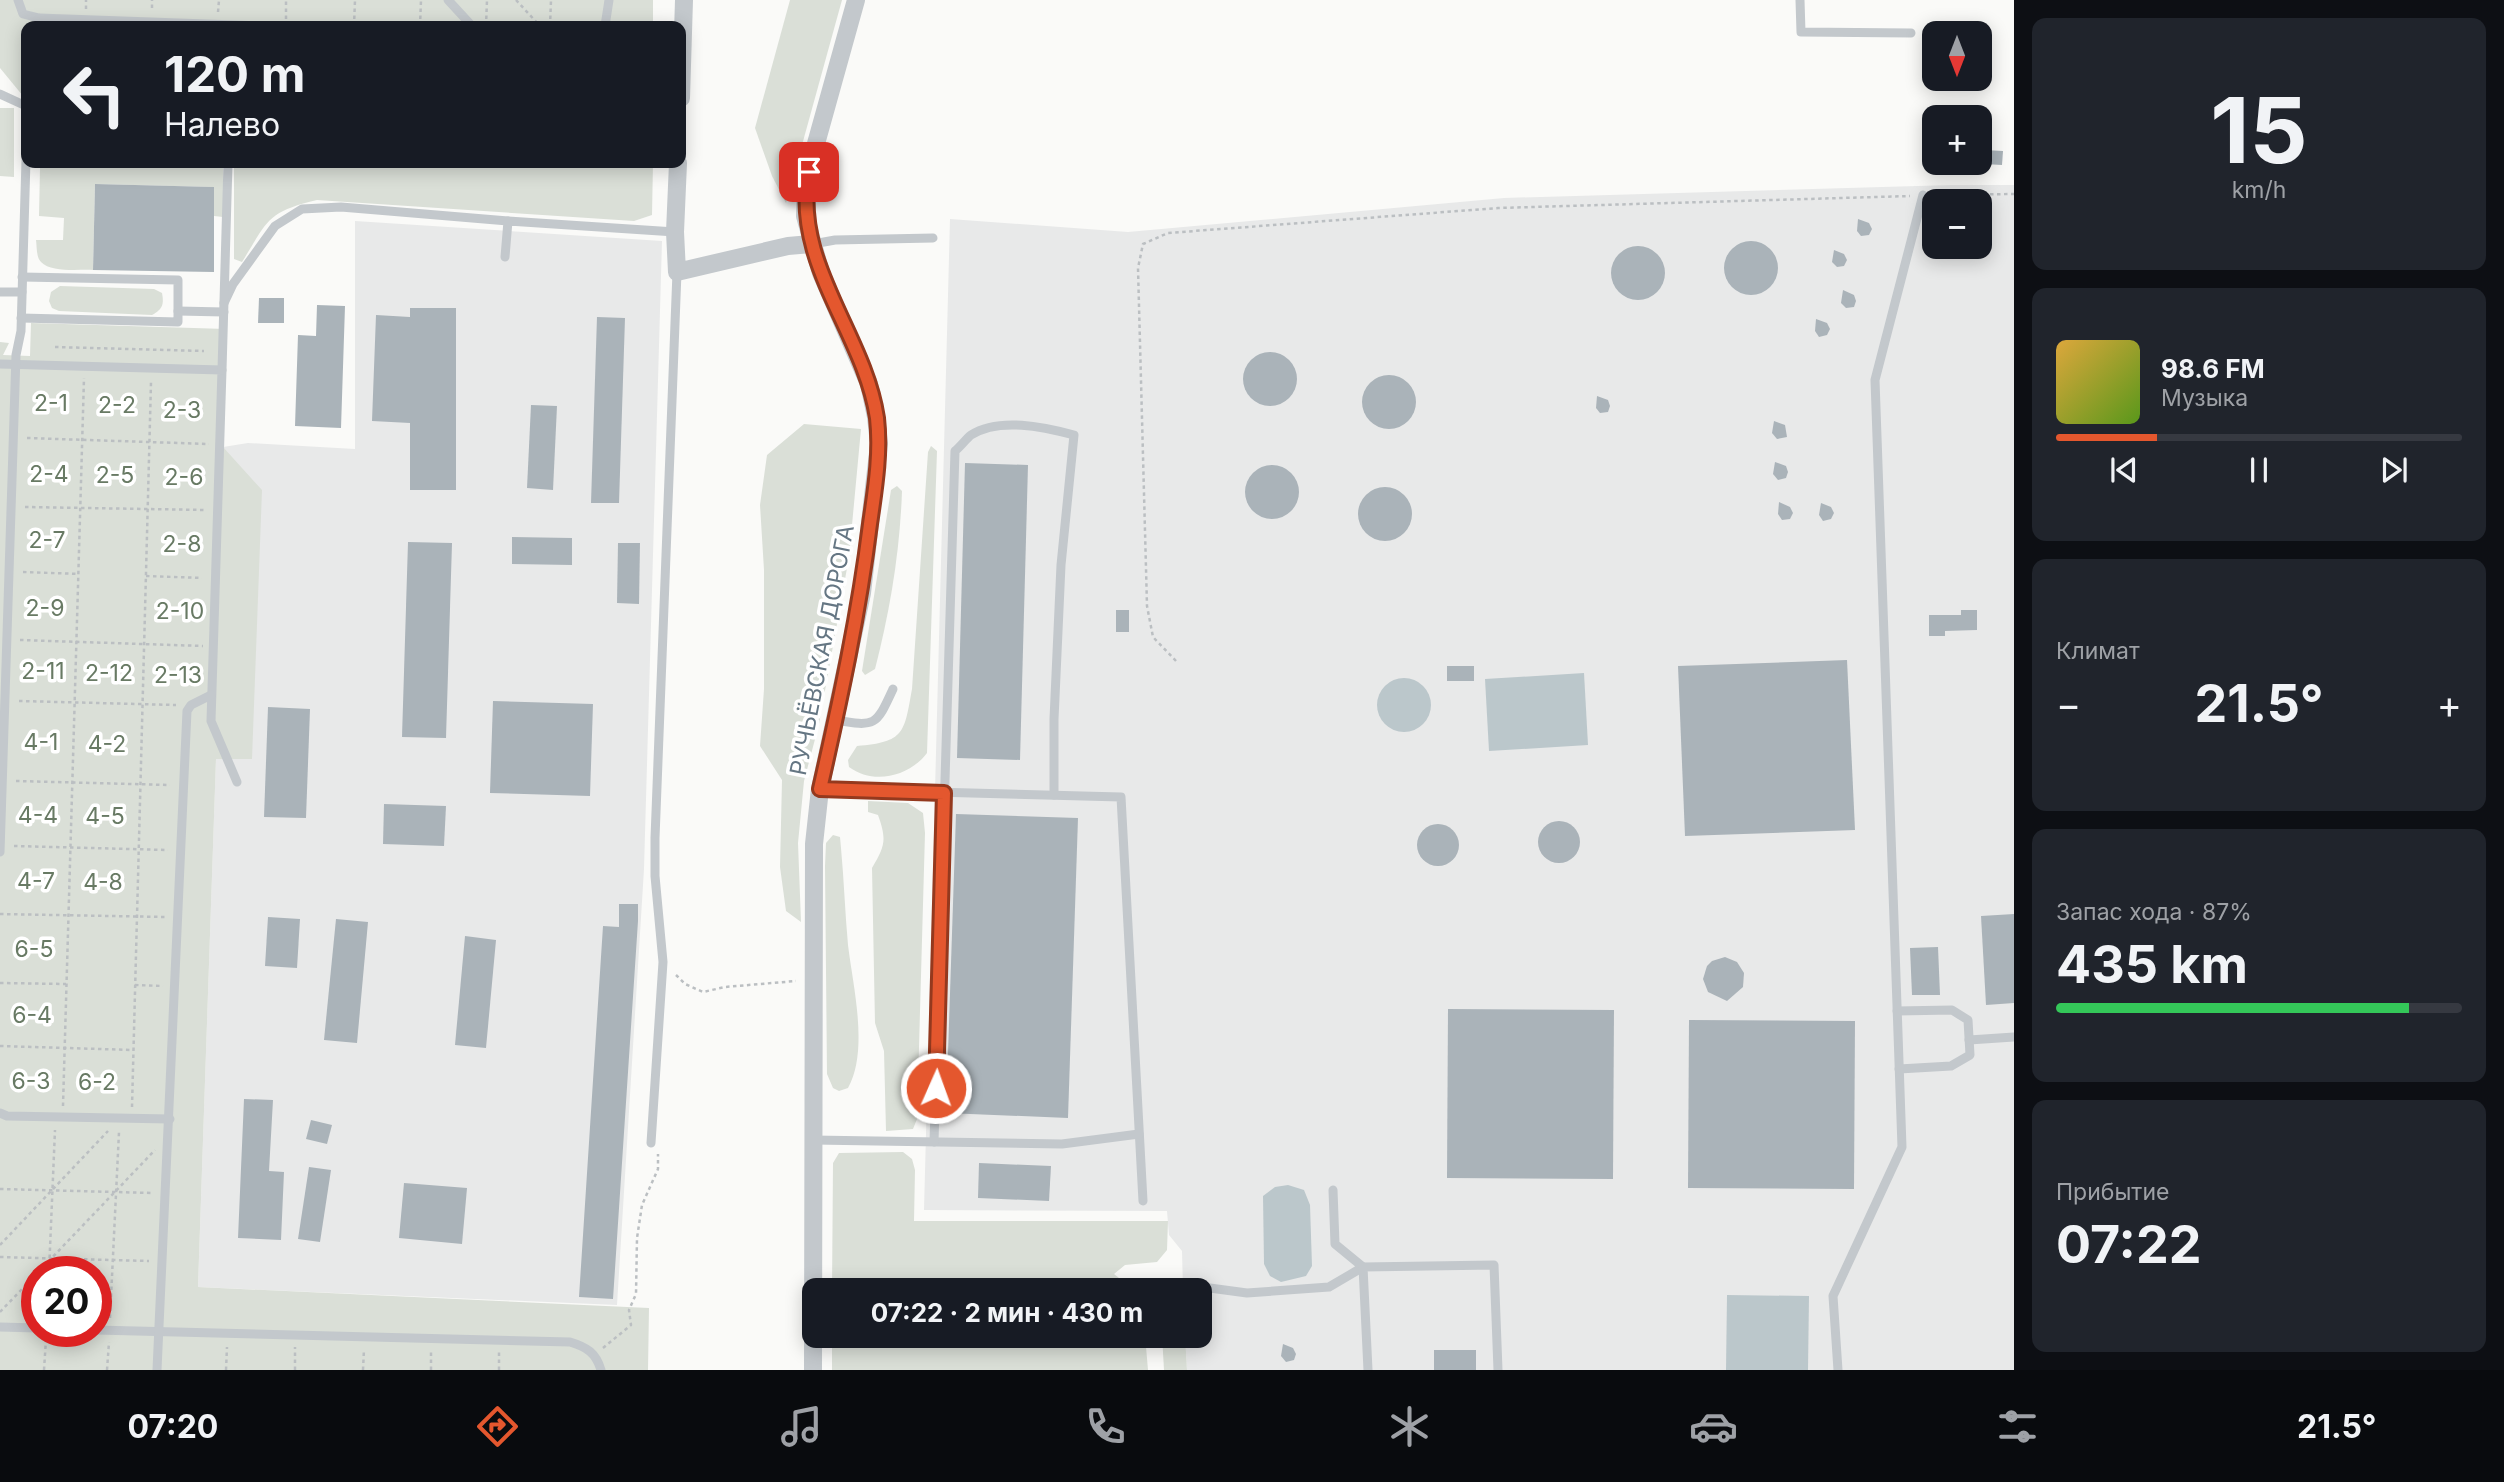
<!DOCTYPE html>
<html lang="ru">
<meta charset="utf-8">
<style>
body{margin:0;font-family:Inter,sans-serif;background:#20242c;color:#f1f3f6;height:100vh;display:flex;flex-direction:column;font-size:26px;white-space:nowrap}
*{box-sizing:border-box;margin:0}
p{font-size:23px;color:#9ea1a6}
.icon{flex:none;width:38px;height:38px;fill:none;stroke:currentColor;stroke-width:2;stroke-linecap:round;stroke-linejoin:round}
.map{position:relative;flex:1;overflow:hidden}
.details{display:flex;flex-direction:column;gap:18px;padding:18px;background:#0d0f14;width:490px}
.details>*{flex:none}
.banner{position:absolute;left:21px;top:21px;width:665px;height:147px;border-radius:14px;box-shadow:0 4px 18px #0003;background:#171b24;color:#f1f3f6;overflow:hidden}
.needle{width:46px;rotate:180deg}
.controls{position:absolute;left:1922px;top:21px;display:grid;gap:14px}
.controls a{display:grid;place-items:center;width:70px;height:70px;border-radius:14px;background:#171b24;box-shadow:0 4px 18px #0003;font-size:35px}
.speed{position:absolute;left:21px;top:1256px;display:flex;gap:14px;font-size:35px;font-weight:700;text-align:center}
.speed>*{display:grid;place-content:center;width:91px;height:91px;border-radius:50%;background:#171b24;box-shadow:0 4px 18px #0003;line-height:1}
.speed .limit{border:10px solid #d22;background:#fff;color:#111}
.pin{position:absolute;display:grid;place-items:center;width:60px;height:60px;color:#fff;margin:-30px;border-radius:14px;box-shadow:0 4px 10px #0006}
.me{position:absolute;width:77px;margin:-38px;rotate:2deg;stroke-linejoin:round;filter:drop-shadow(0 0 5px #0008)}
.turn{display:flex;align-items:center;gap:24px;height:147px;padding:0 28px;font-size:32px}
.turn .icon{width:91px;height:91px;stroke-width:2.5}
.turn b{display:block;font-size:49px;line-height:60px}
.big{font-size:52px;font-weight:700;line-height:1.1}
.details .tile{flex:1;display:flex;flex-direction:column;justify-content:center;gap:10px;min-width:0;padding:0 24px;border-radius:14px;background:#20242c}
.details .dial{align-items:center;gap:0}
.dial b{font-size:91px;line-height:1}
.song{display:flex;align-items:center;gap:21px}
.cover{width:84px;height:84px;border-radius:10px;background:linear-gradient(135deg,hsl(40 70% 55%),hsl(90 70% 35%))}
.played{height:7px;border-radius:4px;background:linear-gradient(90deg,#e4572e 25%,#363941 25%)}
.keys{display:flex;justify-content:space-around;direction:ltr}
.heat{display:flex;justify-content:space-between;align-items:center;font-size:38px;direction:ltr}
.charge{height:10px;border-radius:5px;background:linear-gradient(90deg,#34c759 87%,#363941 0)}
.trip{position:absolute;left:802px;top:1278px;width:410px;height:70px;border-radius:14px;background:#171b24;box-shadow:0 4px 18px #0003;font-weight:700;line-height:70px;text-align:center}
.menu{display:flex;height:112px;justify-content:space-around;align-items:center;background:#090b0e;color:#9ea1a6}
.menu .icon{width:49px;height:49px}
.menu .selected{color:#e4572e}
.menu b{font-size:32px;color:#f1f3f6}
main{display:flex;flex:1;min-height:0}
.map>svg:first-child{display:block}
.built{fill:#e8e9e9;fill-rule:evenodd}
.green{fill:#dadfd7;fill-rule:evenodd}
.water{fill:#bbc7cb}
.building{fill:#aab3b9}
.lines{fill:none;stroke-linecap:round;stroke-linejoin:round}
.path{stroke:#bbbfc2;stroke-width:2.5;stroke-dasharray:3.5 3.5;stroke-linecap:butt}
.service{stroke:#c3c8cc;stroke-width:9}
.minor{stroke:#c3c8cc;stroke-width:18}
.route-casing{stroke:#94391e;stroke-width:18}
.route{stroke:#e4572e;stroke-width:12}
.labels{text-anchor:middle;stroke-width:7;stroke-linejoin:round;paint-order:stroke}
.park-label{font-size:23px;fill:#687a64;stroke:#fff}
.street-label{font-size:23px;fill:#657683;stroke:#fff}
</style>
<main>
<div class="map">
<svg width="2014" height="1370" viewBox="0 0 2014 1370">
<rect width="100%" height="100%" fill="#fafaf8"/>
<g class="built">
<path d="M1952,185h62v1185h-827l-2,-35h14v-45h-16l-1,-39 -13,-16 -2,-24 -243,-1 26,-991 178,13 376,-34zM1934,201h45v46h-45z"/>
<path d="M355,221l307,20 -18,628 -27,436 -419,-18 18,-529 36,1 -29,-312 25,-4 107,6z"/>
</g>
<g class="green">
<path d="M0,0h653v26h-627v70h-3l-23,-28z"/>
<path d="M790,0h52l-56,203 -14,-27 -17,-48z"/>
<path d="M0,108h14v69l-14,-1z"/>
<path d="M43,163h180v54l-9,-1 -1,-29 -118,-3 -2,86c-14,-1 -42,3 -52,-8 -5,-5 -4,-15 -5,-22h27l1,-22 -25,-2 1,-48z"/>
<path d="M234,163h419l-1,52 -18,6 -317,-21c-50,12 -49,20 -75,62l-8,-3z"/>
<path d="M60,286l94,3 8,4c2,11 1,16 -10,22l-93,-4 -7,-3 -3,-7 2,-9z"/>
<path d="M31,323l195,6 -3,118 39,43 -10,269h-36l-18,528 451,21 -1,62h-648v-1028l9,1 -6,12 27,1zM37,1272h59v60h-59z"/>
<path d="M804,424l57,5 -12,128 -30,167 -15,57 -6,62 3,79 -15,-11 -6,-44 2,-87 -22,-34 4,-57v-119l-4,-65 7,-50z"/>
<path d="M931,446l6,5 -10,302c-18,24 -54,32 -78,14l-1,-7 9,-14c48,-4 47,-13 55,-57l16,-237z"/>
<path d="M897,486l5,5c-2,60 -12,120 -27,178l-10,6 -3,-4 29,-181z"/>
<path d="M868,801l40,2 15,10 2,20 -8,286 -4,10 -27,2 -2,-80 -9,-28 -3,-155c13,-22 15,-28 6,-53l-10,-3z"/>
<path d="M833,835l7,2 1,11c3,32 4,65 7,97 5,42 21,105 0,143l-9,3 -6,-3 -6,-14 -2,-208 1,-23z"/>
<path d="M903,1152l9,7 3,11 -1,51h254l-1,29 -10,12 -32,3 -11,9 20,16h-302l1,-127 6,-10z"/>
<path d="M832,1335h313l3,35h-316z"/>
<path d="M1162,1335h23l2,35h-23z"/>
</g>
<g class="water">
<path d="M1584,673l4,72 -99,6 -4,-72z"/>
<circle cx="1404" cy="705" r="27"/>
<path d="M1288,1185l16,5 6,15 2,61 -6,10 -25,6 -11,-6 -6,-12 -1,-68 12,-9z"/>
<path d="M1727,1295l82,1 -1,74h-82z"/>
</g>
<g class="building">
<path d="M1984,150l19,1 -1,14 -18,-1z"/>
<path d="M95,184l119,3v85l-121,-2z"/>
<path d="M1858,219l11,4 3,6 -3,6 -8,1 -4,-5z"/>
<circle cx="1751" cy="268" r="27"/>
<circle cx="1638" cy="273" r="27"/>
<path d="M1834,250l10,4 3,6 -3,6 -7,1 -5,-5z"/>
<path d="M1843,290l11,5 2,6 -2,6 -8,1 -5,-5z"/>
<path d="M259,298h25v25h-26z"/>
<path d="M317,305l28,1 -4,122 -46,-2 3,-91 18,1z"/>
<path d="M410,308h46v182h-46v-67l-38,-2 4,-106 34,2z"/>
<path d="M597,317l28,1 -6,185h-28z"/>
<path d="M1816,319l11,4 3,6 -3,6 -8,2 -4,-6z"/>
<circle cx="1270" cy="379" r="27"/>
<circle cx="1389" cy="402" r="27"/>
<path d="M1597,396l11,4 2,6 -2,6 -8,1 -4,-5z"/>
<path d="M531,405l26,1 -4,84 -26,-2z"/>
<path d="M1774,421l11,4 2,12 -10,2 -5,-6z"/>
<path d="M1775,462l11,4 2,6 -2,6 -8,2 -5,-6z"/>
<path d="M965,463l63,2 -8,295 -63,-2z"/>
<circle cx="1272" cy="492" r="27"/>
<circle cx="1385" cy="514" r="27"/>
<path d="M1779,502l11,5 3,6 -3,6 -8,1 -4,-6z"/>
<path d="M1821,503l10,4 3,6 -3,6 -8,2 -4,-6z"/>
<path d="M512,537l60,1v27l-60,-1z"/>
<path d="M408,542l44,1 -6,195 -44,-1z"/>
<path d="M618,543h22l-1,61 -22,-1z"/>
<rect x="1116" y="610" width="13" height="22"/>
<path d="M1961,610h16v20l-32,1v5h-16v-21h32z"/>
<path d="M1847,660l8,170 -170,6 -7,-170z"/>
<rect x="1447" y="666" width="27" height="15"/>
<path d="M493,701l100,3 -3,92 -100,-3z"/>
<path d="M268,707l42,2 -4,109 -42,-1z"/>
<path d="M384,804l62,2 -2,40 -61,-2z"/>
<path d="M956,814l122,4 -10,300 -122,-5z"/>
<circle cx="1559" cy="842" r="21"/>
<circle cx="1438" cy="845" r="21"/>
<path d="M619,904h19v17l-25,378 -34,-2 24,-371 16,1z"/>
<path d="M2014,914v89l-28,2 -5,-89z"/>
<path d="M268,917l32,2 -3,49 -32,-2z"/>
<path d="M336,919l32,3 -11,121 -33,-3z"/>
<path d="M465,936l31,4 -10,108 -31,-3z"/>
<path d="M1938,947l2,48h-28l-2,-47z"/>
<path d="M1725,957l12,5 7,11 -1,14 -16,14 -19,-9 -5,-13 4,-13 5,-5z"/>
<path d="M1448,1009l166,1 -1,169 -166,-1z"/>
<path d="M1689,1020l166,1 -1,168 -166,-1z"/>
<path d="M244,1099l29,1 -4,71 15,1 -3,68 -43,-2z"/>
<path d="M311,1120l21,5 -5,19 -21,-5z"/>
<path d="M979,1163l72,3 -2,35 -71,-3z"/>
<path d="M309,1167l22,3 -11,72 -22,-3z"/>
<path d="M404,1183l63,5 -5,56 -63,-6z"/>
<path d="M1283,1344l10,4 3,6 -2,6 -8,2 -5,-6z"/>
<rect x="1434" y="1350" width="42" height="20"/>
</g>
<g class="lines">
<g class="path">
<path d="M516,0l24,26"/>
<path d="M152,8v-8"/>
<path d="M86,9v-9"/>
<path d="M218,12l1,-12"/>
<path d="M286,26v-26"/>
<path d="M354,26l1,-26"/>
<path d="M420,26l1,-26"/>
<path d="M486,26l1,-26"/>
<path d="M550,26l1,-26"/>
<path d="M1934,195l80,-1"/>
<path d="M55,347l149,4"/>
<path d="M27,438l182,6"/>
<path d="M25,507l182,3"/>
<path d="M23,572l56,2"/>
<path d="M146,576l56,2"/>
<path d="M20,640l183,6"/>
<path d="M1176,661l-23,-24 -6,-31 -9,-338 5,-24 25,-11 330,-25 412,-12"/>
<path d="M19,701l157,4"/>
<path d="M16,781l154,4"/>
<path d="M14,846l154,4"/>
<path d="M0,914l165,3"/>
<path d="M676,975l9,9 18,8 22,-5 71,-6"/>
<path d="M0,983l66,1"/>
<path d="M135,985l28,1"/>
<path d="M0,1046l133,4"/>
<path d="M63,1106l21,-728"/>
<path d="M132,1107l19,-725"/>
<path d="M0,1189l153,4"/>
<path d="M0,1245l108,-114"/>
<path d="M0,1257l149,4"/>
<path d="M49,1272l6,-142"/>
<path d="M0,1312l155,-162"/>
<path d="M110,1318l9,-186"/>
<path d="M603,1348l28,-23 -2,-15 7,-16 1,-56 5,-33 16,-36v-15"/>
<path d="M44,1370l2,-31"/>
<path d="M107,1370l2,-28"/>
<path d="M226,1370l1,-23"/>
<path d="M295,1370v-23"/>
<path d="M363,1370l1,-21"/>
<path d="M431,1370v-19"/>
<path d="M499,1370v-18"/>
</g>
<g class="service">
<path d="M18,0l5,14 16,4 224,8"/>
<path d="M448,0l24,26"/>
<path d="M1800,0l1,32 110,1"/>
<path d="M605,26l4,-26"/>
<path d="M0,94l26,12"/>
<path d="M813,244l22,-4 98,-2"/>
<path d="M505,257l3,-36 167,11"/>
<path d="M0,292h22"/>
<path d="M224,303l9,-19 42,-58 27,-17 39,-2 167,14"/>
<path d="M178,311l46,1"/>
<path d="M21,318l157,4v-42l-156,-3"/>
<path d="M0,364l222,6 -11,351 26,61"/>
<path d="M222,370l6,-207"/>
<path d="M835,720c41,7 41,6 58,-31"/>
<path d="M820,789l301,8 22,404"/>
<path d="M0,852l16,-497 5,-24 5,-171"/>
<path d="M1897,1011l55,-1 16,10 2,35 -19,11 -52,3"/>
<path d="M1969,1040l45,-3"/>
<path d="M0,1113l7,3 163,3"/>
<path d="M813,1140l249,4 77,-10"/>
<path d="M934,1142l21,-691c6,-5 11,-12 16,-16 28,-18 73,-8 103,0l-13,130 -7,154v76"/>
<path d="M651,1143l12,-181 -8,-86v-38l22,-566"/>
<path d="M1195,1286l52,7 82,-6 34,-20 -28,-23 -2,-54"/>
<path d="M0,1327l37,1"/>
<path d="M96,1330l474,12c17,5 26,11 31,28"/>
<path d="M157,1370l30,-659 4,-6 20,-10"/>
<path d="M1368,1370l-5,-103 131,-2 4,105"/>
<path d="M1838,1370l-5,-74 69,-149 -27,-767 48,-185"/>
</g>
<g class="minor">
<path d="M681,98l3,-98"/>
<path d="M678,163l-3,69 2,40 111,-26 23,-2"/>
<path d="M813,1370l1,-526 6,-55 42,-196 17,-149 -3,-27 -7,-33 -48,-111 -16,-57 1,-30 6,-28 44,-158"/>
</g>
</g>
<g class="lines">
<g class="route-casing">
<path id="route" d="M809,172c-17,92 55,160 68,246 4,36 -2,71 -7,106 -11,89 -30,177 -50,265l124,4 -8,295"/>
</g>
<use href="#route" class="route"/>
</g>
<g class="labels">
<g class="park-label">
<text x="51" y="411">2-1</text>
<text x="117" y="413">2-2</text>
<text x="182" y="418">2-3</text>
<text x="49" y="482">2-4</text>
<text x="115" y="483">2-5</text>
<text x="184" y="485">2-6</text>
<text x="47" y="548">2-7</text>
<text x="182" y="552">2-8</text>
<text x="45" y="616">2-9</text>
<text x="180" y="619">2-10</text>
<text x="43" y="679">2-11</text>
<text x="109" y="681">2-12</text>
<text x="178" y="683">2-13</text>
<text x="41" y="750">4-1</text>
<text x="107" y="752">4-2</text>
<text x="38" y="823">4-4</text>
<text x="105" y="824">4-5</text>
<text x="36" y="889">4-7</text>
<text x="103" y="890">4-8</text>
<text x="34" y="957">6-5</text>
<text x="32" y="1023">6-4</text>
<text x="31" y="1089">6-3</text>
<text x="97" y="1090">6-2</text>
</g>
<g class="street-label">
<text transform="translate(822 650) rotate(-79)" y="8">РУЧЬЁВСКАЯ ДОРОГА</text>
</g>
</g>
</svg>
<div class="controls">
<a><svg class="needle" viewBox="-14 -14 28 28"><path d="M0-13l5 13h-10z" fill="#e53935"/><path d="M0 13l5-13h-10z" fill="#9ea1a6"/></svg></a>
<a>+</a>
<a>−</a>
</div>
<div class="speed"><div class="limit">20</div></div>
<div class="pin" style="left:809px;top:172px;background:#d93025"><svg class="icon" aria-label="arrive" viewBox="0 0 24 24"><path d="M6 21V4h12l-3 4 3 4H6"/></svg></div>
<svg class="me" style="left:936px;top:1088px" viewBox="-20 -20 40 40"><circle r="17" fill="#e4572e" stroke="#fff" stroke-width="3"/><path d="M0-11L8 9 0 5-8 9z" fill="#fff"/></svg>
<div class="trip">07:22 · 2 мин · 430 m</div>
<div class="banner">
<div class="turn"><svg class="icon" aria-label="left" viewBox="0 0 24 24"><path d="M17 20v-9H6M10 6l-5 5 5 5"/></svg><div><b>120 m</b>Налево</div></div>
</div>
</div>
<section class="details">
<div class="tile dial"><b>15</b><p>km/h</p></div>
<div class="tile">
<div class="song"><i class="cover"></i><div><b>98.6 FM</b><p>Музыка</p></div></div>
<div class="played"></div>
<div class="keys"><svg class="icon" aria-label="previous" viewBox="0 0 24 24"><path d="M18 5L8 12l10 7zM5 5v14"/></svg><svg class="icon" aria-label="pause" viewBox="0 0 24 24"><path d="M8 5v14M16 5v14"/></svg><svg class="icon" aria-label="next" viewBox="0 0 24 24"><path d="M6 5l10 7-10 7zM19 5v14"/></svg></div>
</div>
<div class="tile"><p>Климат</p>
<div class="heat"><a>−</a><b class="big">21.5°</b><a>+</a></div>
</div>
<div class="tile"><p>Запас хода · 87%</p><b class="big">435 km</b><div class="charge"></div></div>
<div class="tile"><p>Прибытие</p><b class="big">07:22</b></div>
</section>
</main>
<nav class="menu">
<b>07:20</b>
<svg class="icon selected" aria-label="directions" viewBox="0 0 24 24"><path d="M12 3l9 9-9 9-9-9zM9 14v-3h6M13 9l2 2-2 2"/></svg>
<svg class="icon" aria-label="music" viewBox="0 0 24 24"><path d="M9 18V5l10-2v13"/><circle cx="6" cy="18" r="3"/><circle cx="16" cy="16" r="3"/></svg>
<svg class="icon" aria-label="phone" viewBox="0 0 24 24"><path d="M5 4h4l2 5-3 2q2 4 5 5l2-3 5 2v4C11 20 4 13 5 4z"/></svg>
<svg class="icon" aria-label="climate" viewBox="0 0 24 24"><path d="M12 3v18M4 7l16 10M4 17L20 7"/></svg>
<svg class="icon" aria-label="car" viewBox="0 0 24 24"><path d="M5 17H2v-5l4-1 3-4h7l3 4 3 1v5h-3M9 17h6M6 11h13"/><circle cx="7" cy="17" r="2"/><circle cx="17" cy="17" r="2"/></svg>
<svg class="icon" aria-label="filters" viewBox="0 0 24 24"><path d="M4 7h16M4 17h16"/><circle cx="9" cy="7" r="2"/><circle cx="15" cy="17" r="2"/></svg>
<b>21.5°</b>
</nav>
